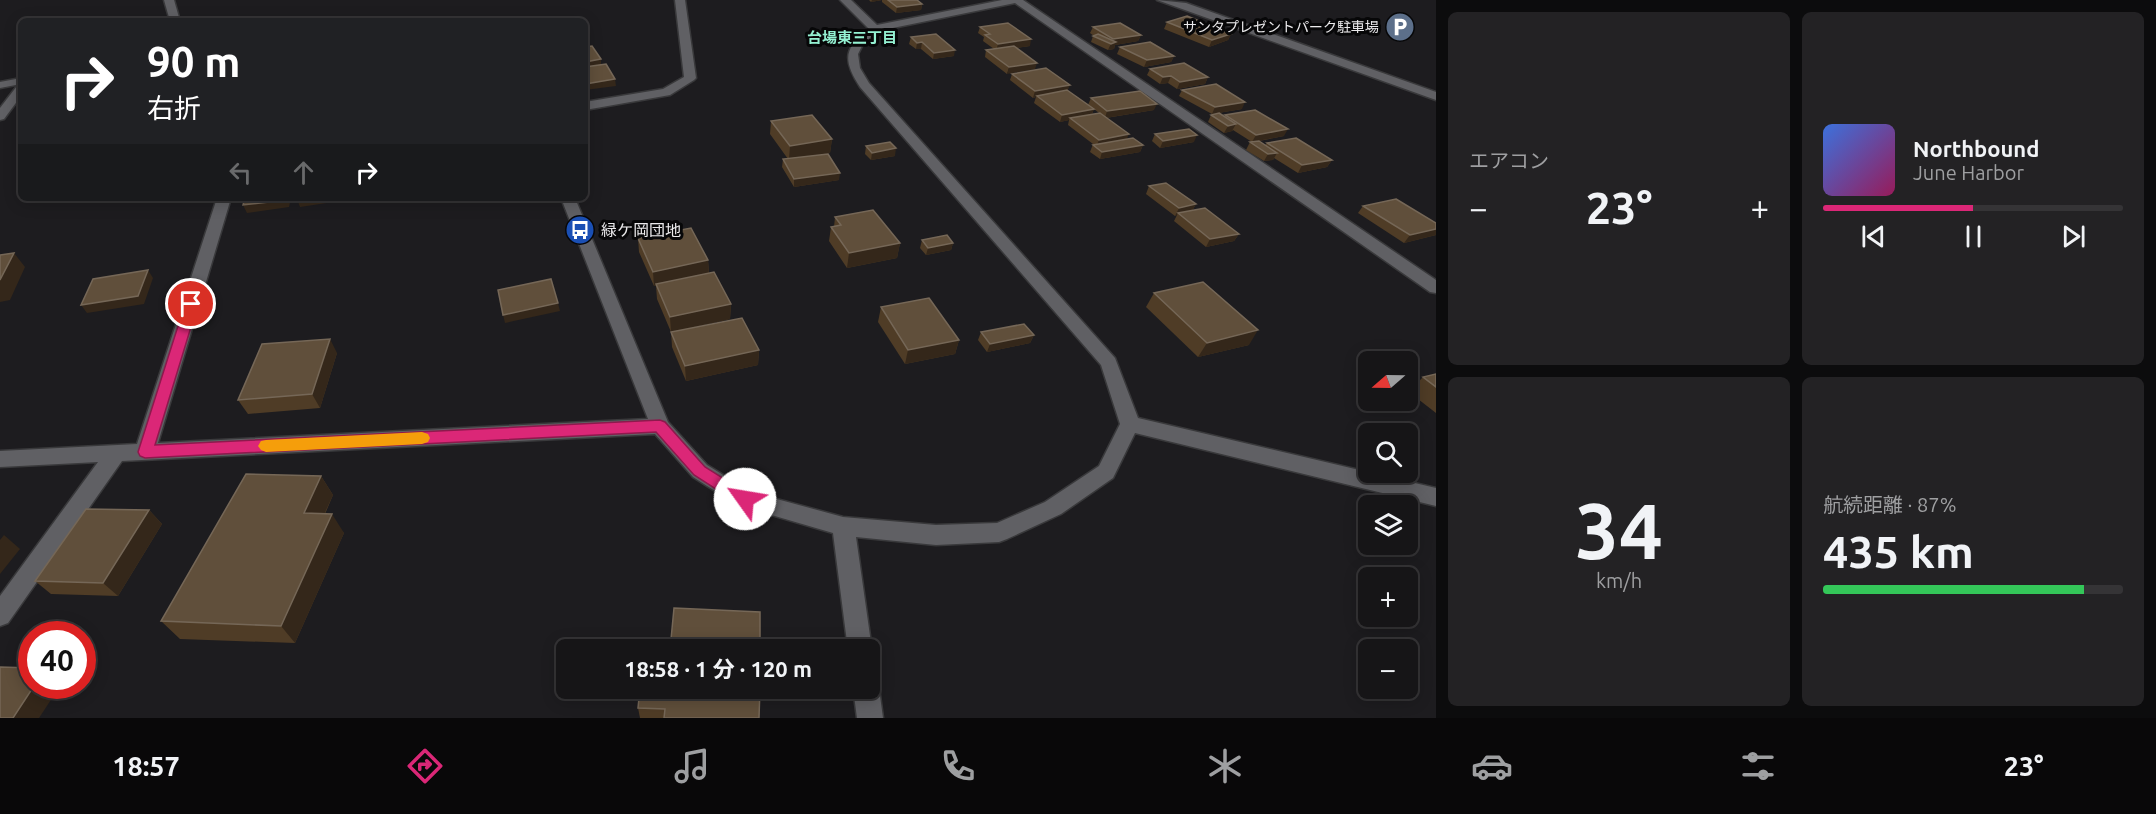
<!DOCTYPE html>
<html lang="ja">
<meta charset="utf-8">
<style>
body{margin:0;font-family:Ubuntu,"Noto Sans JP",sans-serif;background:#232224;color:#f1f3f6;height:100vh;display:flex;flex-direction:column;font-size:22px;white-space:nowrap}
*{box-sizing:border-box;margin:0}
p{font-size:20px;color:#9e9fa1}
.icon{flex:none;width:33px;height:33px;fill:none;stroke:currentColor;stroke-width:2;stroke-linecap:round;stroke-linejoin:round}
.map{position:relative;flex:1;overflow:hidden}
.panel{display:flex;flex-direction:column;gap:12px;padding:12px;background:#0c0c0d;width:720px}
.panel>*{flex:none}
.hud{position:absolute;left:18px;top:18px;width:570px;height:183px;border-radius:9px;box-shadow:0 3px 15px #0003,0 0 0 2px #353436;background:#202124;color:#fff;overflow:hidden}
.needle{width:39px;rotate:250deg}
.buttons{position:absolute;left:1358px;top:351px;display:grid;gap:12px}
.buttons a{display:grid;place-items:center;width:60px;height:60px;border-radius:9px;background:#161517;box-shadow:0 3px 15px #0003,0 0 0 2px #353436;font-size:30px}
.speed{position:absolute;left:18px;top:621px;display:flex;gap:12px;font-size:30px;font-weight:700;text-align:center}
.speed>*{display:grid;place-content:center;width:78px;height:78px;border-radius:50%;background:#161517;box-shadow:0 3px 15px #0003,0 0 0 2px #353436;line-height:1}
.speed .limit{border:9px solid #d22;background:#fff;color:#111}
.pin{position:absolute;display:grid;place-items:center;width:51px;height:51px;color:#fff;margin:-26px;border:3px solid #fff;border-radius:50%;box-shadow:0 2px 6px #0007}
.me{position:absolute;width:66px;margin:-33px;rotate:302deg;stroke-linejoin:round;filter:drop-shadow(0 0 4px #0008)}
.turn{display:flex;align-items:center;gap:21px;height:126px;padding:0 30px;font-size:27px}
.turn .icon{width:78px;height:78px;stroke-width:2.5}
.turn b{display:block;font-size:42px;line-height:51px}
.lanes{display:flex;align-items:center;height:57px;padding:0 30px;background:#0003;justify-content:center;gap:30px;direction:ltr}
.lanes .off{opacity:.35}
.big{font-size:45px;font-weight:700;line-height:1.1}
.panel .tile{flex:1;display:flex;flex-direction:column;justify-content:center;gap:9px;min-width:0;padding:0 21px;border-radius:9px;background:#232224}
.panel .dial{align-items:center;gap:0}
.dial b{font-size:78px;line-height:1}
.song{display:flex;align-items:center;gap:18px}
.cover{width:72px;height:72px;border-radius:9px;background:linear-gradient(135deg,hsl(220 70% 55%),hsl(330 70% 35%))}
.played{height:6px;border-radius:3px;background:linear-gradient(90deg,#db2777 50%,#353436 50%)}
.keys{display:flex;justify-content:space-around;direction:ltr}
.heat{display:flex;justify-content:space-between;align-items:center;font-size:33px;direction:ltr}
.charge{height:9px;border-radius:4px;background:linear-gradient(90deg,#34c759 87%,#353436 0)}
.panel .tiles{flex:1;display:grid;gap:12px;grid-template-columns:repeat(2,1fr)}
.trip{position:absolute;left:556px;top:639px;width:324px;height:60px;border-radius:9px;background:#161517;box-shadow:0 3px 15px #0003,0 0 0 2px #353436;font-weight:700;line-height:60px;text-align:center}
.menu{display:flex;height:96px;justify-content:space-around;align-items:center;background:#090809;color:#9e9fa1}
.menu .icon{width:42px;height:42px}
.menu .current{color:#db2777}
.menu b{font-size:27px;color:#f1f3f6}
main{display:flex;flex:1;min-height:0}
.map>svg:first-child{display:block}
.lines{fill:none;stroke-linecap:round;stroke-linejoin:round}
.minor-casing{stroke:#39393b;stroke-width:3}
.minor{fill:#606064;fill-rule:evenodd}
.wall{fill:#4f3c26;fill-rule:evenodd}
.shaded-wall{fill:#34271a}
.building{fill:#604f3b;stroke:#756757;stroke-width:1.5}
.route{fill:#db2777;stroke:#8e194d;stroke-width:1.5}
.slow{fill:#f59e0b}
.labels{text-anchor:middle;stroke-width:6;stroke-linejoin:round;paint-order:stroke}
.far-poi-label{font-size:14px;fill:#ebeaec;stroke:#070708;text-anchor:end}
.far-neighbourhood-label{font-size:15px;font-weight:bold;fill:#94f1d2;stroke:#070708}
.poi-label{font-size:16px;fill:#ebeaec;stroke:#070708;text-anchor:start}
</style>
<main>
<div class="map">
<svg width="1436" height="718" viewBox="0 0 1436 718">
<rect width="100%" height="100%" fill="#1d1c1f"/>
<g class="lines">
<g class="minor-casing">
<g id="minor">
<path d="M164,0h10l6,21h-10z"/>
<path d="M675,0h10l11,78 -2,2 -24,15 -85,15v-8l78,-13 21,-12z"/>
<path d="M840,0h11l26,25 125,-25h21l413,280v13l-6,-1 -415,-289 -137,28 -15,13 -5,10 2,14 9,15 246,275 23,60 298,70v18l-301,-73 -22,45 -52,36 -54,25 -8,3 -63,3 -80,-8 16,113 -2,6v-6h-22l-15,-117 -96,-28 -44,-28 -38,-43 -533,27 -114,162 -8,3v-30l98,-134 -98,5v-16l137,-7 80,-246h14l-73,245 490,-24 -87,-221h14l93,224 39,43 44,27 92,25 93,8 61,-2 48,-21 54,-36 21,-42 -19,-59 -241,-278c-17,-26 -17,-39 9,-58z"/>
<path d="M1157,0l29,3 250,89v8z"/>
<path d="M408,18h27l5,3h-37z"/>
<path d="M21,78v6l-21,4v-6z"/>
<path d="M21,84v12l-17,23 -4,1v-12l17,-22z"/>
<path d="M870,677l5,2 4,9 4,30h-26l-4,-30h17z"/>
</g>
</g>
<use href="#minor" class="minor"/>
</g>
<g class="wall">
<path d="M869,0h48l5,4 -1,6 -25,3 -14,-11v-2l-11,2z"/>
<path d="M1167,22l64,12 -3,6 -19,7 -45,-18z"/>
<path d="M980,27l50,19 -14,2 -9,26 -22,-17 1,-7 8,-1 -11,-8 1,-4 -6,-4z"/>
<path d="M1093,27l48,8 -3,6 -23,4 -1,4 -6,1 -17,-8 2,-6h1l-4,-3z"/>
<path d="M911,37l43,19 -21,3 -12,-10h-5l-7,-5z"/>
<path d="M1120,47l54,9 -3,6 -27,5 -27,-13z"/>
<path d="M1150,69l58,8 -3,7 -28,5 -9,-6 -8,1 -13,-9z"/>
<path d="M1012,74l56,17 20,14 3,-7 63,12 -48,8 21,21 16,6 -3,7 -40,7 -10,-7 3,-8 -25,-19 1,-5 -9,2 -26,-19 2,-6 -3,1 -23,-18zM1094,109l5,4 -7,1z"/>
<path d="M1182,90l60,19 -30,5 -33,-18z"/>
<path d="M1211,115l13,2 1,-2 59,21 -30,6 11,3 2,-2 65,17 -5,7 -29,6 -24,-15 -1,2 -9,1 -18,-11 4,-8h2l-19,-12 -1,1 -8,2 -16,-11z"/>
<path d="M771,121l61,18 -2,14 -20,3 29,24 -45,7 -12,-20 1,-8h5l-18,-25z"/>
<path d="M1155,134l39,8 -34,6 -8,-7z"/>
<path d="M866,146l29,10 -24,4 -6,-6z"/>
<path d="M1149,186l47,18 -4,7 47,23 -5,7 -28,6 -32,-26 3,-6 -2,1 -29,-22z"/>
<path d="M1363,206l73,17v12l-32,8 -46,-30z"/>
<path d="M835,217l65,26 -3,15 -50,10 -18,-27 2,-14h3z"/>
<path d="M638,238l70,22 1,13 22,31 -1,15 -59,13 -14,-33 -1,-13h-2l-15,-34z"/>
<path d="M922,240l31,3 -2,7 -25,5 -6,-7z"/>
<path d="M1154,293l95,52 -51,12 -52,-50z"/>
<path d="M881,307l78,33 -4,14 -50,10 -27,-42z"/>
<path d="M671,332l88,18 -1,15 -72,16 -14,-34z"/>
<path d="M981,332l53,3 -4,8 -43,9 -9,-12z"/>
<path d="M337,353l-17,55 -72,6 -10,-14z"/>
<path d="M1436,374v39l-27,-21 14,-15z"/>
<path d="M321,476l12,19 -8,19 19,19 -49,110 -115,-4 -19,-18z"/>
<path d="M149,510l13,14 -44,72 -67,-2 -16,-13z"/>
<path d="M640,688l119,30h-119l-2,-10z"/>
</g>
<g class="shaded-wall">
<path d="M872,0h10l-11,2z"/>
<path d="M922,4l-1,6 -25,3 1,-6z"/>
<path d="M1231,34l-3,6 -19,7 3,-7z"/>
<path d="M1141,35l-3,6 -23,4 -1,4 -6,1 5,-11z"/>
<path d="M1031,39l-1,7 -34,5 2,-7z"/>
<path d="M922,42l-1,7h-5l1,-6z"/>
<path d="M955,50l-1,6 -21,3 1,-6z"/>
<path d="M1174,56l-3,6 -27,5 3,-7z"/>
<path d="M601,59v7l-16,2v-6z"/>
<path d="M1037,63l-2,6 -28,5 2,-7z"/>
<path d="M1171,76l-3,7 -8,1 3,-7z"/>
<path d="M1208,77l-3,7 -28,5 3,-7z"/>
<path d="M615,79l1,7 -31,4v-6z"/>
<path d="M1070,85l-3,7 -30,4 -1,1 -3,1 2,-7z"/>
<path d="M1245,102l-3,7 -30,5 3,-7z"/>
<path d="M1157,104l-3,6 -49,8 2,-7z"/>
<path d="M1094,109l-3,7 -21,2 -1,2 -9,2 2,-7z"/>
<path d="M1236,124l-4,7 -8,2 4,-7z"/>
<path d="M1288,129l-4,7 -32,6 4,-7z"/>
<path d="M1129,134l-3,7 -30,6 3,-7z"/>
<path d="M1197,135l-3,7 -34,6 3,-7z"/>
<path d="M832,139l-2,14 -41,6 1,-13z"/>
<path d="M1143,145l-3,7 -40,7 2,-7z"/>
<path d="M896,148l-1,8 -24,4 1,-7z"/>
<path d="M1277,153l-4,7 -9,1 4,-7z"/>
<path d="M1332,160l-5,7 -29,6 4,-8z"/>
<path d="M840,173l-1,7 -45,7v-8z"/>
<path d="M286,198h5l-2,9 -42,6 -4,-8z"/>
<path d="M304,198h36v3l-40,6 -3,-8z"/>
<path d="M1196,204l-4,7 -14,2 -1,2 -2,1 4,-8z"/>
<path d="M1436,229v6l-32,8 6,-8z"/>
<path d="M1239,234l-5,7 -28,6 4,-8z"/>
<path d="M900,243l-3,15 -50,10 2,-15z"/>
<path d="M953,243l-2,7 -25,5 2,-7z"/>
<path d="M14,253l11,14 -15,33 -10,2v-22z"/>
<path d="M708,260l1,15 -55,11 -1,-14z"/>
<path d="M148,270l5,8 -9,26 -57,9 -6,-8z"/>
<path d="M558,303l2,8 -55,12 -2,-8z"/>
<path d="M731,304l-1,15 -59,13 -1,-15z"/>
<path d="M1258,330l-9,15 -51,12 9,-14z"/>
<path d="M1034,335l-4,8 -43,9 3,-8z"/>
<path d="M330,339l7,14 -17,55 -8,-14z"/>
<path d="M959,340l-4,14 -50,10 3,-14z"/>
<path d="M759,350l-1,15 -72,16 -1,-15z"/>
<path d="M321,476l12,19 -17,37 -12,-19z"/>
<path d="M149,510l13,14 -44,72 -15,-13z"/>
<path d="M332,514l12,19 -49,110 -14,-17z"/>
<path d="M4,535l16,14 -20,25v-34z"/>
<path d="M34,686h26l-21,32h-26z"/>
</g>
<g class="building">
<path d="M888,0h29l5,4 -25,3z"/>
<path d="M1187,16l44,18 -19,6 -45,-18z"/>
<path d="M1008,23l23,16 -33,5 -13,-9 5,-1 -10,-7z"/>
<path d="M1120,23l21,12 -28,4 -20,-12z"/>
<path d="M936,34l19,16 -21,3 -12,-11 -5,1 -6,-6z"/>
<path d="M1098,34l18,8 -5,2 -18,-8z"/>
<path d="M1150,42l24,14 -27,4 -27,-13z"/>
<path d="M592,46l9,13 -16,3v-15z"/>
<path d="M1014,46l23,17 -28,4 -23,-17z"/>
<path d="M1184,63l24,14 -28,5 -9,-6 -8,1 -13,-8z"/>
<path d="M606,64l9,15 -30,5v-17z"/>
<path d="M1046,68l24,17 -35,6 -23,-17z"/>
<path d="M1216,84l29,18 -30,5 -33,-17z"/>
<path d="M1067,90l27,19 -32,6 -25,-19z"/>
<path d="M1140,91l17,13 -50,7 -16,-13z"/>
<path d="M1255,110l33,19 -32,6 -31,-20z"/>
<path d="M1100,113l29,21 -30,6 -29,-22z"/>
<path d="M1219,113l17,11 -8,2 -17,-11z"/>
<path d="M812,115l20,24 -42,7 -19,-25z"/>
<path d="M1189,129l8,6 -34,6 -8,-7z"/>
<path d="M1133,138l10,7 -41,7 -9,-7z"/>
<path d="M1296,138l36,22 -30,5 -35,-22z"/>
<path d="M1259,141l18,12 -9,1 -18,-12z"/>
<path d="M890,142l6,6 -24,5 -6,-7z"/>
<path d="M828,154l12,19 -46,6 -11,-20z"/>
<path d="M1166,183l30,21 -17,4 -30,-22z"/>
<path d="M245,198h41v2l-43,5z"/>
<path d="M1396,199l40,24v6l-26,6 -47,-29z"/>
<path d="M1205,208l34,26 -29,5 -32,-26z"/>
<path d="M873,210l27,33 -51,10 -18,-26 10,-2 -6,-8z"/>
<path d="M691,228l17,32 -55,12 -15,-34z"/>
<path d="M947,235l6,8 -25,5 -6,-8z"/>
<path d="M14,253l-14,27v-25z"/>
<path d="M148,270l-10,26 -57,9 12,-26z"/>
<path d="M714,272l17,32 -61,13 -14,-33z"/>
<path d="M551,279l7,24 -55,12 -5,-25z"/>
<path d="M1203,282l55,48 -51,13 -53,-50z"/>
<path d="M929,298l30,42 -51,10 -27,-43z"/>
<path d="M742,318l17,32 -74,16 -14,-34z"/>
<path d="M1024,324l10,11 -44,9 -9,-12z"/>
<path d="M330,339l-18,55 -74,6 24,-56z"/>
<path d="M1436,374v13l-13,-10z"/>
<path d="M246,474l75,2 -17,37 28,1 -51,112 -120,-5z"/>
<path d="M86,509l63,1 -46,73 -68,-2z"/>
<path d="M674,608l86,4v38h-90z"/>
<path d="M0,667l32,1v18h2l-21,32h-13z"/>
<path d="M640,688h120l-1,30h-95l1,-9 -27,-1z"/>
</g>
<path class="route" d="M191,299l7,5 -43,141 505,-25 5,2 40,45 45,28 3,4 -3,5 -5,2 -6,-2 -45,-29 -38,-43 -511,26 -5,-2 -2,-4 47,-148z"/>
<path class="slow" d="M422,432l6,2 2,4 -2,4 -6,2 -156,8 -5,-2 -3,-4 3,-5 5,-1z"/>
<defs>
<g id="parking-disc" transform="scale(1.5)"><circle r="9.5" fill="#5c6f8a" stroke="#070708"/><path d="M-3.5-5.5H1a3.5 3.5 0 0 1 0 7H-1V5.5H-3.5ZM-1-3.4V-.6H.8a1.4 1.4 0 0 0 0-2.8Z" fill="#fff"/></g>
<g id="bus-disc" transform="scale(1.5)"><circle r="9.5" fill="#1a4fb4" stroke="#070708"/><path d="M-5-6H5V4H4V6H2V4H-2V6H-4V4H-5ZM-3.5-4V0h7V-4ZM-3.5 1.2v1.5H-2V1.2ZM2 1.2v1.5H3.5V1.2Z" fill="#fff"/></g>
</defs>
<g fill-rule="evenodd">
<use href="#parking-disc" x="1400" y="27"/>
<use href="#bus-disc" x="580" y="230"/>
</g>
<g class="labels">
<g class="far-poi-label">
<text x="1379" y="32">サンタプレゼントパーク駐車場</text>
</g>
<g class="far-neighbourhood-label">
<text x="852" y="43">台場東三丁目</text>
</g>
<g class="poi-label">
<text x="601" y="236">緑ケ岡団地</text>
</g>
</g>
</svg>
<div class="buttons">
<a><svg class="needle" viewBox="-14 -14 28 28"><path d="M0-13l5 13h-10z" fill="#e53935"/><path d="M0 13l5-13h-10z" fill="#9e9fa1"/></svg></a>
<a><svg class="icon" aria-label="search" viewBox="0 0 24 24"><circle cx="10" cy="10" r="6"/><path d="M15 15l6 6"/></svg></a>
<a><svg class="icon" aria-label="layers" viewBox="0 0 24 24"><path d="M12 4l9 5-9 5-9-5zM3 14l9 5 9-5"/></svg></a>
<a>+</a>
<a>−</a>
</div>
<div class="speed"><div class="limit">40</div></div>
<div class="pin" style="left:191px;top:304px;background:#d93025"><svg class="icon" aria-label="arrive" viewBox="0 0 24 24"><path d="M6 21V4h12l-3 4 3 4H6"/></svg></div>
<svg class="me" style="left:745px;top:499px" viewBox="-20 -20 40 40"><circle r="19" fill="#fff"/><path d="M0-13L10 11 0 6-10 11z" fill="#db2777"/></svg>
<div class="trip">18:58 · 1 分 · 120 m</div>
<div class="hud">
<div class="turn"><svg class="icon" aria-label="right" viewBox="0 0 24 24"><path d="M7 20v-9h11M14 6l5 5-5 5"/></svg><div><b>90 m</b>右折</div></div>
<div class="lanes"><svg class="icon off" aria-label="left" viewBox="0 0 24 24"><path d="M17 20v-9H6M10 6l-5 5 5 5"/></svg><svg class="icon off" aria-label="ahead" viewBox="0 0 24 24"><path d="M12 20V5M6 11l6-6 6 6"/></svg><svg class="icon" aria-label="right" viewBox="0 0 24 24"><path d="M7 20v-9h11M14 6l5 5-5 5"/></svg></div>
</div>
</div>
<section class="panel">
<div class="tiles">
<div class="tile"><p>エアコン</p>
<div class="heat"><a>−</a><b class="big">23°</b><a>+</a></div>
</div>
<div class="tile">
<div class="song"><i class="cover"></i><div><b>Northbound</b><p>June Harbor</p></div></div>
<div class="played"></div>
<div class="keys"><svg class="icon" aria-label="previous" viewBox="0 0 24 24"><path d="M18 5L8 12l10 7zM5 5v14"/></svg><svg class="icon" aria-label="pause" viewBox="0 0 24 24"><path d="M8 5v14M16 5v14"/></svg><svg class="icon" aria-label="next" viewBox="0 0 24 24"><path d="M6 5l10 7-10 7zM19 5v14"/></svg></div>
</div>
<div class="tile dial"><b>34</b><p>km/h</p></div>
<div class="tile"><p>航続距離 · 87%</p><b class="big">435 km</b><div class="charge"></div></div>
</div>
</section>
</main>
<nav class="menu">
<b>18:57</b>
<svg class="icon current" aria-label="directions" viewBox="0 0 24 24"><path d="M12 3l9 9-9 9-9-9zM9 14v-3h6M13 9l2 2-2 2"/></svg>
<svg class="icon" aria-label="music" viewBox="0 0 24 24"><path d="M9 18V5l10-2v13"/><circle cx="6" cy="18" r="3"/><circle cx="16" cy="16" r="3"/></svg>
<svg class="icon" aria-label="phone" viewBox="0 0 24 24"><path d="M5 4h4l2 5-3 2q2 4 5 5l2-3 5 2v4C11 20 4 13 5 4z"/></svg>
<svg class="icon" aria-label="climate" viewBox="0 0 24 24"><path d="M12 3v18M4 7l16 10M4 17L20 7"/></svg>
<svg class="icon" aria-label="car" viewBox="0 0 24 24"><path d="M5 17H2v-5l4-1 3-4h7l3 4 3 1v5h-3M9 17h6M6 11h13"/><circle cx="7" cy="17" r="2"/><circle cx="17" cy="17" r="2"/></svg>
<svg class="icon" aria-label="filters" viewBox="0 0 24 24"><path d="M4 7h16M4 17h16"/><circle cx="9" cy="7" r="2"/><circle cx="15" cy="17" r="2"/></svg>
<b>23°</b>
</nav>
